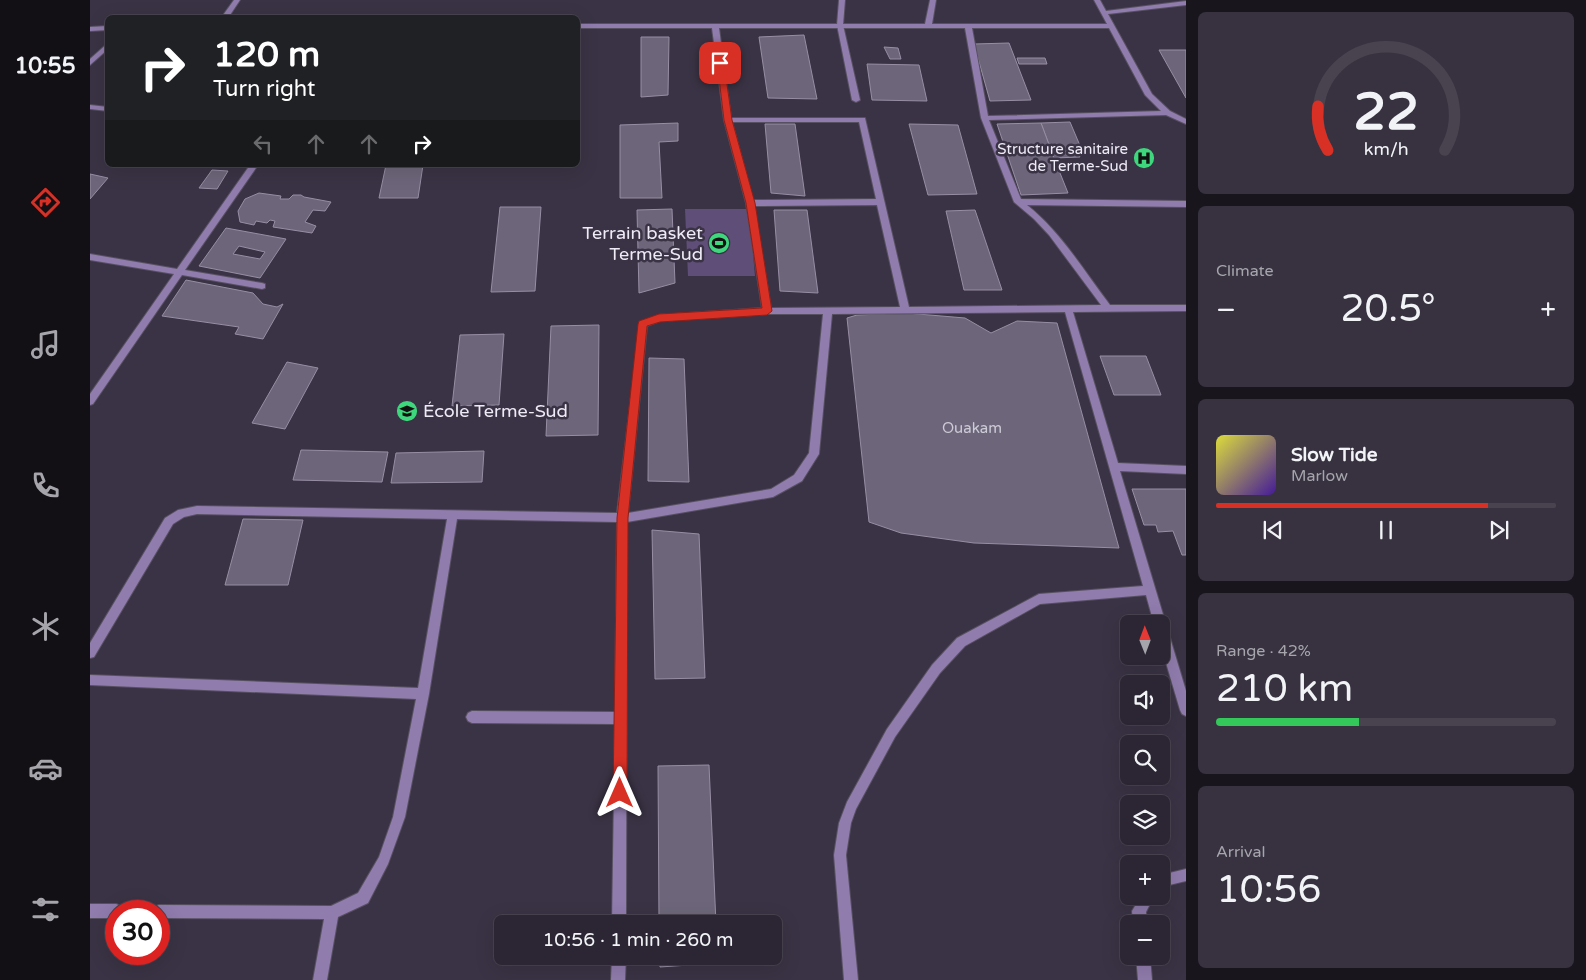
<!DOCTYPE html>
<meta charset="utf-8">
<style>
body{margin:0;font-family:"Varela Round",sans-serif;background:#383240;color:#f1f3f6;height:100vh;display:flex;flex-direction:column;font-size:19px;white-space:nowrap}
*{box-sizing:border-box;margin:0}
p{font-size:16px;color:#a6a5ac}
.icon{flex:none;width:28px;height:28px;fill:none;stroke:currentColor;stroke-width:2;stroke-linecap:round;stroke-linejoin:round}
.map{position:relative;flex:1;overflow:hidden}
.details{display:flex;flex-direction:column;gap:12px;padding:12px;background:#18151d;width:400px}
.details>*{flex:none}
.hud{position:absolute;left:15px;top:15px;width:475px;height:152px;border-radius:8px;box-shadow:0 5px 20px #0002,0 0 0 1px #48434f;background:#202124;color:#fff;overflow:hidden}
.needle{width:32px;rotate:359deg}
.controls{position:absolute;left:1030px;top:615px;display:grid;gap:10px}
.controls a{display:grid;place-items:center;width:50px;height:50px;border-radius:8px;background:#2c2634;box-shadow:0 5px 20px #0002,0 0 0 1px #48434f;font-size:25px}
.speed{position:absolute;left:15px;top:900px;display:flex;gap:10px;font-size:25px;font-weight:700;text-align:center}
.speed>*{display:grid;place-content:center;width:65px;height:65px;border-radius:50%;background:#2c2634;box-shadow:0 5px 20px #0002,0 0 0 1px #48434f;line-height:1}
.speed .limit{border:8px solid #d22;background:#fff;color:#111}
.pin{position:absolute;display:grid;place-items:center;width:42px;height:42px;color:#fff;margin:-21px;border-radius:10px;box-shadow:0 2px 8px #0006}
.me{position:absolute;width:55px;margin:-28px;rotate:0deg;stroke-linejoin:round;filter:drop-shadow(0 0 4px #0008)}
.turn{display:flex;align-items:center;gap:18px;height:105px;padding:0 25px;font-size:22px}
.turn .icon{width:65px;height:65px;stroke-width:2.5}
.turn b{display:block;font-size:35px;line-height:42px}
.lanes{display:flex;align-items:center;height:48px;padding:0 25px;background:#0003;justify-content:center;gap:25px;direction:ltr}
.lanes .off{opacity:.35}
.big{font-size:38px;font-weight:600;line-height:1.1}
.details .widget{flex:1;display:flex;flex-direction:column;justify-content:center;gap:8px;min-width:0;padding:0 18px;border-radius:8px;background:#383240}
.details .dial{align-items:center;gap:0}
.dial svg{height:130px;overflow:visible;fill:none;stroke:#48434f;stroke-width:7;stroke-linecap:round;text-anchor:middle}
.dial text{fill:#f1f3f6;stroke:none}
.song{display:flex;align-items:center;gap:15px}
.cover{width:60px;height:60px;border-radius:8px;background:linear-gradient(135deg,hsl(60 70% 55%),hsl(260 70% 35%))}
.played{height:5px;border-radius:2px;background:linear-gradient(90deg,#d93025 80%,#48434f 80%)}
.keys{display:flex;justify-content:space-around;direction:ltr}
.heat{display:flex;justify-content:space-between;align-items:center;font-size:28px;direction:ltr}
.charge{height:8px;border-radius:4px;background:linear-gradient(90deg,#34c759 42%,#48434f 0)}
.trip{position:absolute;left:404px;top:915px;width:288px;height:50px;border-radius:8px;background:#2c2634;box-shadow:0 5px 20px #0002,0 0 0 1px #48434f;font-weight:600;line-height:50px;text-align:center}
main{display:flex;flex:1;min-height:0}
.dock{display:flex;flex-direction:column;width:90px;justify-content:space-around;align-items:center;background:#120f15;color:#a6a5ac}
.dock .icon{width:35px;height:35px}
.dock .active{color:#d93025}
.dock b{font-size:22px;color:#f1f3f6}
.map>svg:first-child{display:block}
.green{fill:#5f4e77}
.building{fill:#6d667a;stroke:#978ea4;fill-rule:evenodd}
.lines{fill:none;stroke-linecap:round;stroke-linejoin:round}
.service-casing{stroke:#575061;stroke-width:2}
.minor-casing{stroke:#575061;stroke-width:2}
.service{fill:#907cad;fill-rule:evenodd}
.minor{fill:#907cad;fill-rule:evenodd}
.route{fill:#d93025;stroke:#8d1f18}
.labels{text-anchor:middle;stroke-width:5;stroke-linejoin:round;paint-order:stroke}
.far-poi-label{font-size:15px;fill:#efebf6;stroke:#3a3345;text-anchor:end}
.number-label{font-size:15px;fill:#cecad7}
.poi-label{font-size:18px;fill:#efebf6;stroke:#3a3345;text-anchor:end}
</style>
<main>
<nav class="dock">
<b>10:55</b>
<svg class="icon active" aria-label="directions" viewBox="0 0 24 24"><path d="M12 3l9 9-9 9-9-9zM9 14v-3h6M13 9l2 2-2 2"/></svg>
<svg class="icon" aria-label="music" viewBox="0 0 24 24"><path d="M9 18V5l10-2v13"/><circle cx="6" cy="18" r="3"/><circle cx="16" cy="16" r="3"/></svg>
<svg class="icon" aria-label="phone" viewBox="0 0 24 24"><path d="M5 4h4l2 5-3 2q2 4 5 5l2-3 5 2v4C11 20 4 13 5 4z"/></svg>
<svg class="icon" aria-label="climate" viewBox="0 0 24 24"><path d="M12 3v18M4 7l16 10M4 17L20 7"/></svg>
<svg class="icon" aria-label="car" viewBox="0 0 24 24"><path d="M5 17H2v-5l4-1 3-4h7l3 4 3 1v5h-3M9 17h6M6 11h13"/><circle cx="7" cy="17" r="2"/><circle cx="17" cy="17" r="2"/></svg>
<svg class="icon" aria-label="filters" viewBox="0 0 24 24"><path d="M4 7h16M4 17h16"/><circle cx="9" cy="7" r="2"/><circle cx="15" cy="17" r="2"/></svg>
</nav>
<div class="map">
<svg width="1096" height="980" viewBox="0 0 1096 980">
<rect width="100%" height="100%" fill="#3a3345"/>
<path class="green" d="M595,209h64l6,67h-67z"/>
<g class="building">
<path d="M714,35l13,64 -49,-1 -9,-61z"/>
<path d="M551,37h28l-1,58 -27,2z"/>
<path d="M919,43l22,57 -41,1 -16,-57z"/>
<path d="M794,47l14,1 3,11h-11z"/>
<path d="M1069,50h27v48z"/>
<path d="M927,58h28l2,6h-28z"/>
<path d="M777,64l52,1 8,36 -55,-1z"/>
<path d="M980,122l11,26h-5l4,9 -26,1 -13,-35z"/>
<path d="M588,123v18l-19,1 3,56h-42v-73z"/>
<path d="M951,123l13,35 14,35 -47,2 -24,-71z"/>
<path d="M675,124h30l10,72 -34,-3z"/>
<path d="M819,124l49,1 19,69 -49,1z"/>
<path d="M296,165h37l-5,33h-39z"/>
<path d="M122,170l16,1 -11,18 -18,-1z"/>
<path d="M0,174l18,4 -18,21z"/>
<path d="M169,193l22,3 -1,3h9l4,-4h8l3,2 27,5 -6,9 -12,-1 -8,12 11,4 -4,7 -39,-6 2,-6 -5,-1 -3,3 -11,-2 -2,4 -14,-3 -2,-11 7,-12z"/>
<path d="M410,207h41l-6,84 -44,1z"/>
<path d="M582,209l3,74 -36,10 -2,-83z"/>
<path d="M684,210h33l11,83 -38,-2z"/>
<path d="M885,210l27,80h-38l-18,-79z"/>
<path d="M136,228l60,11 -26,39 -61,-12zM149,246l26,6 -5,7 -27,-5z"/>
<path d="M96,280l67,13 10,11 14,3 6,-3 -20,35 -28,-5 4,-7 -77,-11z"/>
<path d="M816,313l59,5 26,15 26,-12 40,2 62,225 -145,-5 -73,-10 -32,-11 -22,-204 10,-3z"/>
<path d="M509,325l-1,110 -52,1 5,-110z"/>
<path d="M414,334l-5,71 -47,1 8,-71z"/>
<path d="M1010,356h46l15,39h-47z"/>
<path d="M559,358l35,1 5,123 -41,-1z"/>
<path d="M197,362l31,6 -33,61 -33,-6z"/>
<path d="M211,450l87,2 -6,30 -89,-2z"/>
<path d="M394,451l-2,31 -91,1 5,-30z"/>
<path d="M1042,489h54v66h-4l-9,-24 -15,1 -2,-7h-12z"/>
<path d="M153,519l60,1 -15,65h-63z"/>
<path d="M562,530l47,4 6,144 -50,1z"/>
<path d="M619,765l7,159h-57l-1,-158z"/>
<path d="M569,956h58l1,7 -58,4z"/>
</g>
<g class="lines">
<g class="service-casing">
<g id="service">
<path d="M144,0h6l-12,18h-7z"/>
<path d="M749,0h6l-2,25 17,75 -4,2 -4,-2 -15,-75z"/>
</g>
</g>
<g class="minor-casing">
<g id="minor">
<path d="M840,0h6l-4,24h175l-13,-24h6l6,11 80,-10v4l-78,9 44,80 18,17 16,8v5l-20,-9 -177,5 32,79 165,2v6l-159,-2c34,27 57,66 83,100h76v6l-113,1 45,151 68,3v8l-66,-3 66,220v25l-4,-2 -2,-4 -19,-64v-22h-7l-8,-29 -106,9 -75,42 -25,27 -45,64 -39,72 -5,14 -5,32 12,125h-14l-10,-125 5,-32 8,-21 40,-73 45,-64 25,-27 82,-44 104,-8 -78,-274 -233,2 -13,140 -17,27 -29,16 -146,25 -1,402h-14l3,-200 -143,-1 -4,-2 -2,-4 2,-4 4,-2 143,1 2,-190 -160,-3 -28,175 -24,123 -17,47 -20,39 -30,14 -11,63h-14l11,-61 -165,-1v-7h-6l1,-4 5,-2 172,1 27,-13 21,-36 14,-40 23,-118 -326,-14v-10l328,13 29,-169 -250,-5 -13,3 -11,7 -79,133 -4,1v-15l75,-125 13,-8 19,-4 420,7 23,-191 19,-7 103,-7 -16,-105 -22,-83 -12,-92h-134v-4h347zM629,28h246l16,90 33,84 20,17 15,16 52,70 -192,2 -44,-189h-134zM882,28h137l36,67 16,16 -173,5zM642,122h127l17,77 -123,1zM787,205l23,102 -129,1 -17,-102zM677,314h56l-14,139 -15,22 -23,14 -143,24 19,-187 13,-5z"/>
<path d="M18,26v4l-18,1v-4z"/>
<path d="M18,43v6l-18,16v-6z"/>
<path d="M0,105l18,2v4l-18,-2z"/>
<path d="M160,165h8l-73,105 77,13 3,1v4l-3,1 -80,-14 -89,129 -3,1v-11l84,-120 -84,-14v-6l87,15z"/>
<path d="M1096,869v12l-25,6v-12z"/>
<path d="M1051,896h13l-8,16 1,12h-14l-1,-13z"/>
<path d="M0,904h26l5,2 2,5h-7v7h-26z"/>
<path d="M522,956h14l-1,24h-14z"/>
<path d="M1046,956h14l2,24h-14z"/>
</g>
</g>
<use href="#service" class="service"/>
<use href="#minor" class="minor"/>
</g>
<path class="route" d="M627,61l7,2 8,57 23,83 17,108 -5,4 -107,7 -13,4 -19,192 -1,275 -2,5 -5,2 -5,-2 -2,-5 4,-275 21,-194 1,-3 20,-7 103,-6 -16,-105 -22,-83z"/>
<defs>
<g id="hospital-disc" transform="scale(1.125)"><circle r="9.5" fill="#3ed77d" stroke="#3a3345"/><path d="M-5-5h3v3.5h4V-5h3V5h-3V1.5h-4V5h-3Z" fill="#111"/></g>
<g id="stadium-disc" transform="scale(1.125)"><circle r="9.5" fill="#3ed77d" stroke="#3a3345"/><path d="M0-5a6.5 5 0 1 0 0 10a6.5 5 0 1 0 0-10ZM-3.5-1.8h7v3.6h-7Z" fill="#111"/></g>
<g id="school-disc" transform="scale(1.125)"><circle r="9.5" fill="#3ed77d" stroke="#3a3345"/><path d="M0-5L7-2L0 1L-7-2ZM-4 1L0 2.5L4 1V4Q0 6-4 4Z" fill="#111"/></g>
</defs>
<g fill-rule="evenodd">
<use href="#hospital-disc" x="1054" y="158"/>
<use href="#stadium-disc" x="629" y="243"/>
<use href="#school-disc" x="317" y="411"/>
</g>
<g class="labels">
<g class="far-poi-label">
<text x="1038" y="154">Structure sanitaire<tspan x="1038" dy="17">de Terme-Sud</tspan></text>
</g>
<g class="number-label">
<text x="882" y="433">Ouakam</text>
</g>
<g class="poi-label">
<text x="613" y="239">Terrain basket<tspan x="613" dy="21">Terme-Sud</tspan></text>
<text x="333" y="417" text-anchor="start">École Terme-Sud</text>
</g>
</g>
</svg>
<div class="controls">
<a><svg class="needle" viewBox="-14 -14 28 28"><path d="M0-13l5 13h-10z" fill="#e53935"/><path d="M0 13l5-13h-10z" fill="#a6a5ac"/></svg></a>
<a><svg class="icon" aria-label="sound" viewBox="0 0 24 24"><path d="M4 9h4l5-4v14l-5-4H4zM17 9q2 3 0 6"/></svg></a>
<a><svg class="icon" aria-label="search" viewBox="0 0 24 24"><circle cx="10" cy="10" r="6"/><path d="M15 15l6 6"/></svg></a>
<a><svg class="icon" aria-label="layers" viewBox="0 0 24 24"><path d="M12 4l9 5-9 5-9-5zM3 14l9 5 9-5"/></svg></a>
<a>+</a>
<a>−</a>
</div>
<div class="speed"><div class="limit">30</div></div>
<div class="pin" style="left:630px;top:63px;background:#d93025"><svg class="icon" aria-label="arrive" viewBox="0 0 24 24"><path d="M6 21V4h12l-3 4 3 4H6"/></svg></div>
<svg class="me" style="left:530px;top:793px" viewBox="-20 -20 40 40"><path d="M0-17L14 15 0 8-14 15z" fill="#d93025" stroke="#fff" stroke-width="4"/></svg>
<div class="trip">10:56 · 1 min · 260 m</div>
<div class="hud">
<div class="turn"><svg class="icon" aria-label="right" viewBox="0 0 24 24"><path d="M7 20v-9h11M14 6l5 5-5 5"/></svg><div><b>120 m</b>Turn right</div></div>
<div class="lanes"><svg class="icon off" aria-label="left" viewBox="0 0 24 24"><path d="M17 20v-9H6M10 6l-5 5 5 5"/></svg><svg class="icon off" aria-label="ahead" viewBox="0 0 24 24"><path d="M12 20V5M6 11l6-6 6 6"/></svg><svg class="icon off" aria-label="ahead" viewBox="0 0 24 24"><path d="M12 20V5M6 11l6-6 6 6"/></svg><svg class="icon" aria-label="right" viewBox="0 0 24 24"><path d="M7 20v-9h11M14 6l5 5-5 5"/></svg></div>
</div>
</div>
<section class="details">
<div class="widget dial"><svg viewBox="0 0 100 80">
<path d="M14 69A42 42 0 1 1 86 69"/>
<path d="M14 69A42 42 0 0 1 8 42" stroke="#d93025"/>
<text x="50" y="56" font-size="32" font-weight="700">22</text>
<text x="50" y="72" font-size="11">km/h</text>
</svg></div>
<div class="widget"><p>Climate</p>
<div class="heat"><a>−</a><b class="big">20.5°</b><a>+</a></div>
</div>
<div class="widget">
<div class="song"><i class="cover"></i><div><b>Slow Tide</b><p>Marlow</p></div></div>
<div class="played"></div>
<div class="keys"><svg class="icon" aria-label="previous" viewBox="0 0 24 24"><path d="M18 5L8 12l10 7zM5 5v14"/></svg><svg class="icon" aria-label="pause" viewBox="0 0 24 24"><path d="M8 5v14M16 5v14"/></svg><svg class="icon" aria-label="next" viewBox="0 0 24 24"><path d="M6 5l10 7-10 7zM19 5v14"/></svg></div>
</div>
<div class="widget"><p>Range · 42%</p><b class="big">210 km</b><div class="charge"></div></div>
<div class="widget"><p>Arrival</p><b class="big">10:56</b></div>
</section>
</main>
